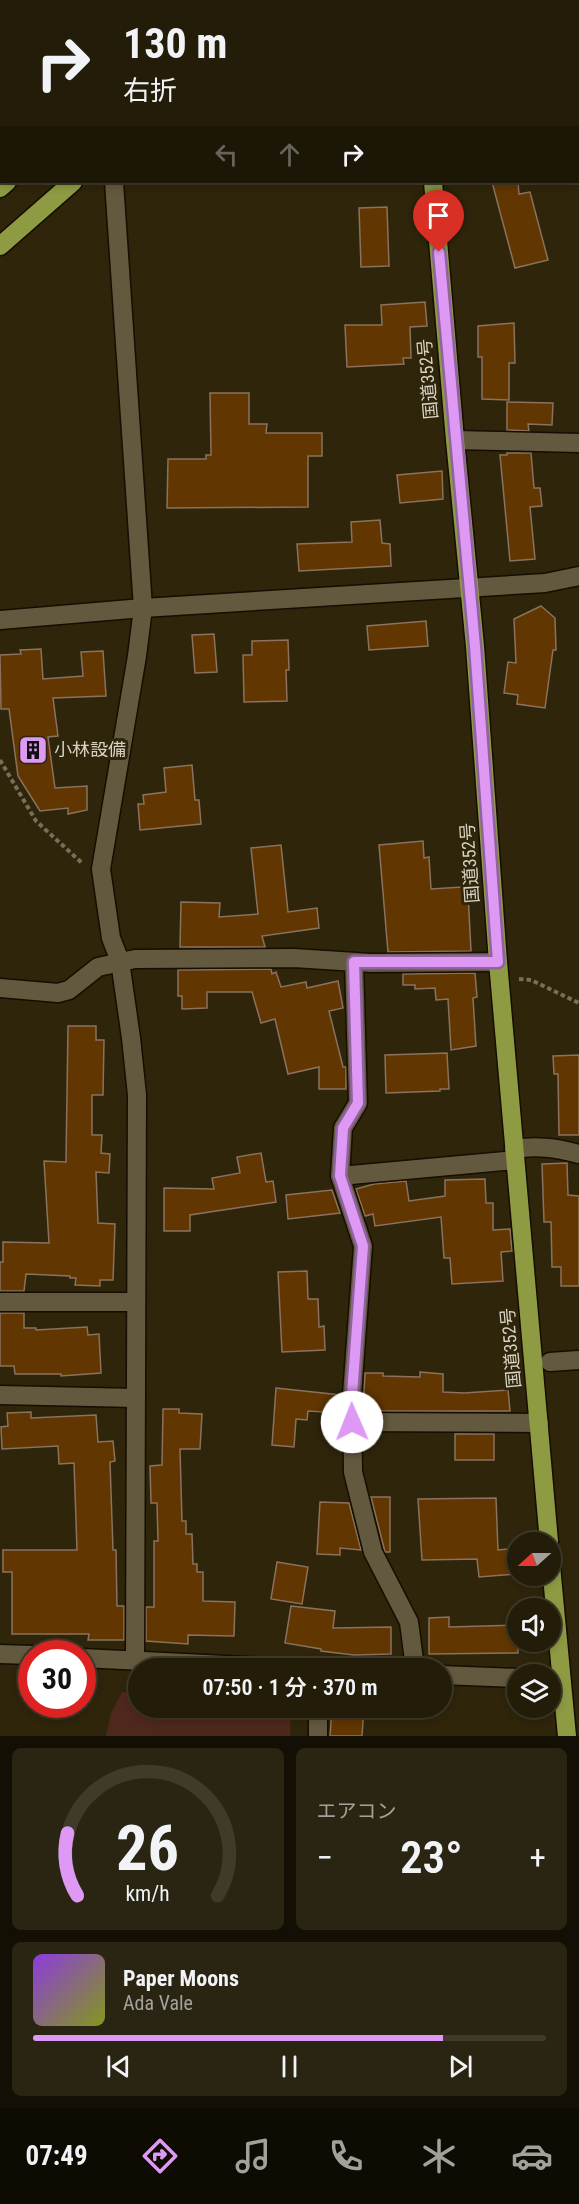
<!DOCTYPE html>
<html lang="ja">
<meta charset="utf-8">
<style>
body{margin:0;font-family:"Roboto Condensed","Noto Sans JP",sans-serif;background:#2a2512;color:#f1f3f6;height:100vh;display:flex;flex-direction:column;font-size:22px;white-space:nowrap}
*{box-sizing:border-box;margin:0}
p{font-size:20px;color:#a2a19c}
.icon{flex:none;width:33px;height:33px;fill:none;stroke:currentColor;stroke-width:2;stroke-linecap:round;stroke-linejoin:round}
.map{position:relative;height:1736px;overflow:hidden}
.sheet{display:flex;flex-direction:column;gap:12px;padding:12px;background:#130f04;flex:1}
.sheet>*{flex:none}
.hud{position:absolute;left:0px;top:0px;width:579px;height:183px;box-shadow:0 3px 9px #0003,0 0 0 2px #3f3a29;background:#221c08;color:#f1f3f6;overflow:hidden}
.needle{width:39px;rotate:249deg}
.controls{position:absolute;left:507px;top:1532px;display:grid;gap:12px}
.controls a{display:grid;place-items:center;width:54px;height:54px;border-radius:50%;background:#221c08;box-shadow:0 3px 9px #0003,0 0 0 2px #3f3a29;font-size:30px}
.speed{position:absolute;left:18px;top:1640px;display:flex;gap:12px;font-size:30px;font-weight:700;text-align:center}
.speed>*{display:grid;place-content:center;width:78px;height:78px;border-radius:50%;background:#221c08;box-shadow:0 3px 9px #0003,0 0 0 2px #3f3a29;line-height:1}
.speed .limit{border:9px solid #d22;background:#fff;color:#111}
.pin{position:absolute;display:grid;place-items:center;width:51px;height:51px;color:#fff;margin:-62px -26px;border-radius:50% 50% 50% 0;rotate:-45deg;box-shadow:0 0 6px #0007}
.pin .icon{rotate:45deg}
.me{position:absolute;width:66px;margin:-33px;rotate:359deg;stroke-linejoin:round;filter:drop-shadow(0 0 4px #0008)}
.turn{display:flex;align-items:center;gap:21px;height:126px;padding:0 24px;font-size:27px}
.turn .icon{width:78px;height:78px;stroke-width:2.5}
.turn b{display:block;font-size:42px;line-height:51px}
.lanes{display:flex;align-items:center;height:57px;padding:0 24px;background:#0003;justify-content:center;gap:30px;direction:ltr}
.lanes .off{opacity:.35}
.big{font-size:45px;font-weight:600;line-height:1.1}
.sheet .tile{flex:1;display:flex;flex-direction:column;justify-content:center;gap:9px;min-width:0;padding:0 21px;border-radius:9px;background:#2a2512}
.sheet .dial{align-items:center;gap:0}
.dial svg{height:156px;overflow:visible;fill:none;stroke:#3f3a29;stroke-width:7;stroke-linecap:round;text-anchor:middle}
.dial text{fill:#f1f3f6;stroke:none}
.song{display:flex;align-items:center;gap:18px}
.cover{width:72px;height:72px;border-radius:9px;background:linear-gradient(135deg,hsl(270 70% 55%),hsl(70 70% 35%))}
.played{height:6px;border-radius:3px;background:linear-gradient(90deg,#dd99f3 80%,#3f3a29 80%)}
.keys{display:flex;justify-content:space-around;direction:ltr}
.heat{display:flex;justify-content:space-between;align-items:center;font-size:33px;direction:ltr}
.sheet .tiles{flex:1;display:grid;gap:12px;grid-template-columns:1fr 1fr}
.tile:last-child{grid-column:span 2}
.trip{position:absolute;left:128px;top:1658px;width:324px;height:60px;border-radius:30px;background:#221c08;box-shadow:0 3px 9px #0003,0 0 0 2px #3f3a29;font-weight:600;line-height:60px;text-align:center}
.tab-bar{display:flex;height:96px;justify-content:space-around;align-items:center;background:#0e0b03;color:#a2a19c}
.tab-bar .icon{width:42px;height:42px}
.tab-bar .active{color:#dd99f3}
.tab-bar b{font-size:27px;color:#f1f3f6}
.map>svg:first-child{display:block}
.green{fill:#4f281d}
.building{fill:#613600;stroke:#8a725e;stroke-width:1.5}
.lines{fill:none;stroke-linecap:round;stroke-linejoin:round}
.highway-tunnel{stroke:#473f27;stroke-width:18;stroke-dasharray:18 9;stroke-linecap:butt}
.minor-casing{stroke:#160e00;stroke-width:21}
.highway-casing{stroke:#160e00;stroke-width:21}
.path{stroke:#766f5a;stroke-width:4;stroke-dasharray:4.5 3;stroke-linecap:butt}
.minor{stroke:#63593e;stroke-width:18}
.highway{stroke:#8f9b43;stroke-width:18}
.route-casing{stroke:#90639e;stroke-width:15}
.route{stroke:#dd99f3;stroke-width:10}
.labels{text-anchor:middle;stroke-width:6;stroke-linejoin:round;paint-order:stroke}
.street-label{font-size:18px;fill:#d7d2c3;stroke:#2e250b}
.poi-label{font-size:18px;fill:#d7d2c3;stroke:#2e250b;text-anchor:start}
</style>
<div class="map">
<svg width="579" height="1736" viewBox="0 0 579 1736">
<rect width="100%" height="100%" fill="#2e250b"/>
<path class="green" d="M122,1692l16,1v14h153l-1,29h-184l5,-23z"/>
<g class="building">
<path d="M492,182h26l1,12 11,-2 18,68 -33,8z"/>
<path d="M387,207l2,59 -28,1 -2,-59z"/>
<path d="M425,302l2,24 -17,1 1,31h-8l1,6 -57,3 -2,-42h37l-1,-20z"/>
<path d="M514,323l1,40h-6v37l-27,-1v-42h-4v-31z"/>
<path d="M210,393h39v31h18l-1,9h56v23h-14v51l-141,1 1,-49h38v-4h5z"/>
<path d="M507,402l46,1 -1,22 -24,-1 1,7 -22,-1z"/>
<path d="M507,453h24l3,35h6l2,18 -12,1 5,52 -25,2 -10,-106h7z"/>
<path d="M442,471l1,28 -43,4 -3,-28z"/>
<path d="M380,520l2,23 8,1 1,22 -92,5 -2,-27 55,-2 -1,-20z"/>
<path d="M541,606l14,12 1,32h-3l-8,58 -28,-4 1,-9 -14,-2 4,-31 8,1 -2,-44z"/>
<path d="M426,621l2,25 -59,4 -2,-24z"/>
<path d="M214,634l3,38 -22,1 -3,-38z"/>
<path d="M288,640l1,30h-3l1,31 -43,1 -1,-47h9v-14z"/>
<path d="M41,649l2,30 40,-3 -2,-24 22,-1 3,45 -53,2 5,38 -10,1 7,51 32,-2v24l-19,4v-6l-28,3 -22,-35 -9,-67h-8l-1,-54 21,-1 -1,-4z"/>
<path d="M192,765l3,35h4l2,24 -61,6 -2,-26h6l-1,-9 23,-3 -2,-24z"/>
<path d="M423,841l1,17 5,-1 2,32 31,-2v6h6l3,58 -83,1 -9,-107z"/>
<path d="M281,845l7,67 29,-4 2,20 -57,8 3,11h-85l1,-45 39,1 -1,14 39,-3 -7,-66z"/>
<path d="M271,969l1,5 4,-2 5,15 25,-5 1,6 31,-7 5,27 -14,3 14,56h3v22h-27v-22l-31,7 -13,-55 -14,4 -9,-31h-45v16l-25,1v-13h-4v-26z"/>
<path d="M475,973l2,24 -4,1 3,48 -25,4 -3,-51 -12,1 -1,-12 -20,1v-4h-12v-11z"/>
<path d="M68,1026h28v14h8l-1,55h-11v40h10l-1,18 9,1 -1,19 -13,-1 2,51 17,1 -2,56h-13v6l-25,-1 1,-7h-6v-2l-44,-2 -2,17h-24v-29h3v-20l46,1 -5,-82 22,1z"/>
<path d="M447,1053l2,36h-9v2l-54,2 -1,-38z"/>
<path d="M579,1055v80h-20l-1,-61h-4l-1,-18z"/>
<path d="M261,1153l5,29 7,-1 3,21 -86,13v16h-26v-43l50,1 -2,-11 28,-5 -3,-16z"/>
<path d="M567,1163l1,32 11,1v90h-18v-19h-9l-1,-45h-7l-2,-58z"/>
<path d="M485,1179l1,24h7v27l17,-1 2,22 -11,1 2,29 -51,3 -2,-26h-6l-3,-41 -66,9 -2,-12 -8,2 -9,-27 18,-5 32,-3 3,20 36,-5v-16z"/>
<path d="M332,1190l8,23 -52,6 -2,-24z"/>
<path d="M307,1271l1,28h10l1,28 5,-1 1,24 -43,2 -4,-80z"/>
<path d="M0,1313h24v15h12v2l51,-3 1,8 11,-1 2,39 -40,3v-2h-46l-1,-8h-14z"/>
<path d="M420,1372l23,2v18l21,1 44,-3 2,21h-147l2,-38h18v3l37,1z"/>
<path d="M276,1388l65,7v18l-33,-2 -1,9 -11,-1 -2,28 -22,-2z"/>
<path d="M163,1409h16v4l23,1 -2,35h-20l2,72h4v13h6l1,30h4v8h6v29l32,1 -1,34 -46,-1v9l-42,-3v-34h8v-66h4l-1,-38h-6l-1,-37 12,-1z"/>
<path d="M31,1412v6l65,-3 2,27 15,-1 2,20 -5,1 3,88h3l1,56h7v34h-36l1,-6h-77v-62h-9v-22h74l-3,-87 -15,1 -1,-18 -56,3 -1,-22 7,-1 -1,-13z"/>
<rect x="455" y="1434" width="39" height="26"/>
<path d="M371,1497h19v55h-5l-1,-4z"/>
<path d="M496,1498l2,52 20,-2v26l-39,3 -2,-18 -55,1 -4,-61z"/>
<path d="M320,1502l29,1 12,47 -21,-2v7l-23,-1z"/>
<path d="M277,1562l31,5 -6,37 -31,-5z"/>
<path d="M291,1606l44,5 -2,17 58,-1v27l-37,1 -33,-4v-2l-36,-6z"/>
<path d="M449,1617v10l69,-2v28l-89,1v-36z"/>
<path d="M332,1707h32l-2,29h-32z"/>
</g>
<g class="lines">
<g class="highway-tunnel">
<path d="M229,2l2,-2"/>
<path d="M302,2l2,-2"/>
</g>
<g class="minor-casing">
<g id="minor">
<path d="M97,0v2"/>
<path d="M0,97l2,-1"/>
<path d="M114,182l29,426 -6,48 -36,213 10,69 9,23 11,77 6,57 -2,566"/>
<path d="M455,440l124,3"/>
<path d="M0,620l143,-12 402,-25 34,-7"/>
<path d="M354,962l4,141 -15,25 -3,48 23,70 -11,148 1,78 20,80 36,70 6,46"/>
<path d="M0,988l58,5 11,-3 29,-23 37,-8 159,-1 77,5 127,-1"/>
<path d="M514,1149c23,-4 42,-1 65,5"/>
<path d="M340,1176l175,-16"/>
<path d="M0,1302h136"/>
<path d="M550,1362l29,-2"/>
<path d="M0,1395l136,3"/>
<path d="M352,1422l187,1"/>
<path d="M0,1654l32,1"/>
<path d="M82,1658l204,10"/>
<path d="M441,1675l77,3"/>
<path d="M318,1736v-29"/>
</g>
</g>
<g class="highway-casing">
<g id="highway">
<path d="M418,0v2"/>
<path d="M433,182l22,258 20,206 23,316 51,580"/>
<path d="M0,188l7,-6"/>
<path d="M0,246l73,-64"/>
<path d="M550,1555l17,181"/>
</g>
</g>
<g class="path">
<path d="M578,127l1,-8"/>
<path d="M578,155l1,21"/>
<path d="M0,760l36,61 46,42"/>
<path d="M519,979l12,1 48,23"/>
</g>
<use href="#minor" class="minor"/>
<use href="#highway" class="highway"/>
</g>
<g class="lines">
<g class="route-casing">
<path id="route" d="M352,1422v-27l11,-149 -23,-70 3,-48 15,-25 -4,-141h144l-23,-316 -36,-394"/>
</g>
<use href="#route" class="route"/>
</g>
<defs>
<g id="building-square" transform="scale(1.5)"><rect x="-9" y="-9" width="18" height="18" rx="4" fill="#dd99f3" stroke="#2e250b"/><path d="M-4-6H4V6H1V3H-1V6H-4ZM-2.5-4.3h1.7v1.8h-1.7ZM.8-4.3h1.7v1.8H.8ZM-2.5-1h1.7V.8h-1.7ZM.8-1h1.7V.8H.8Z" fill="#111"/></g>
</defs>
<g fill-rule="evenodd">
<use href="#building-square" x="33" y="750"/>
</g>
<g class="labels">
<g class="street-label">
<text transform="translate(428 379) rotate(-95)" y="6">国道352号</text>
<text transform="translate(470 863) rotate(-94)" y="6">国道352号</text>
<text transform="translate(511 1348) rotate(-95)" y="6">国道352号</text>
</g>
<g class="poi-label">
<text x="54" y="756">小林設備</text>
</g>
</g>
</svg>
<div class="controls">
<a><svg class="needle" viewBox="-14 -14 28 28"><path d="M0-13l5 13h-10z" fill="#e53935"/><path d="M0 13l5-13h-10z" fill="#a2a19c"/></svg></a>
<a><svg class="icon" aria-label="sound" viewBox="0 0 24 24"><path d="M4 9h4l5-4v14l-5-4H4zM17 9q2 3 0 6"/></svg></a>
<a><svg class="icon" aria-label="layers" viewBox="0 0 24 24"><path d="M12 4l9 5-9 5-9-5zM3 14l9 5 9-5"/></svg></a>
</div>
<div class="speed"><div class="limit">30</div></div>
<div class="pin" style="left:439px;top:252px;background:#d93025"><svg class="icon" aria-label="arrive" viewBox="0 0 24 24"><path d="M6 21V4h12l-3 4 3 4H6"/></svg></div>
<svg class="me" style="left:352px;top:1422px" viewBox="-20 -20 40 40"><circle r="19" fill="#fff"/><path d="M0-13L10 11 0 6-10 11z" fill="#dd99f3"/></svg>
<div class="trip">07:50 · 1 分 · 370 m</div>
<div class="hud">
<div class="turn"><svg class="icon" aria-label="right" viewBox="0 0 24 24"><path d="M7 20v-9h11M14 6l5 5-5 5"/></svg><div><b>130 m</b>右折</div></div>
<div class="lanes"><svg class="icon off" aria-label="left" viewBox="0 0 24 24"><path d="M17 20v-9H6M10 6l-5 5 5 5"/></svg><svg class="icon off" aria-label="ahead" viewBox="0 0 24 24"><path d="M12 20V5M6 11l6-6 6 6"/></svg><svg class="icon" aria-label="right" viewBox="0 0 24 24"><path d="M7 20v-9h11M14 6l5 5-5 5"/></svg></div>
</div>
</div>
<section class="sheet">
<div class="tiles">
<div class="tile dial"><svg viewBox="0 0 100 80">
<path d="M14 69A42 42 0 1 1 86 69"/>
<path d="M14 69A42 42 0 0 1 9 37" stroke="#dd99f3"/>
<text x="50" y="56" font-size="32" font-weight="700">26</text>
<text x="50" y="72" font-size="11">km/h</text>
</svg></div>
<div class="tile"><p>エアコン</p>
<div class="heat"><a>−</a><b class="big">23°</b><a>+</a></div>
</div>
<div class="tile">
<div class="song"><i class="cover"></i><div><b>Paper Moons</b><p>Ada Vale</p></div></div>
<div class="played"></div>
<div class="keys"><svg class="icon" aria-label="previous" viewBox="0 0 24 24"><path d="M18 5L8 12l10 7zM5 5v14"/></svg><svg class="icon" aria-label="pause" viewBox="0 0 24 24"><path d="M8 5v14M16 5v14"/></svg><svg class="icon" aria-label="next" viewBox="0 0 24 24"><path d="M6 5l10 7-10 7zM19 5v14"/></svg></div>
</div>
</div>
</section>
<nav class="tab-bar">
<b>07:49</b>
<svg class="icon active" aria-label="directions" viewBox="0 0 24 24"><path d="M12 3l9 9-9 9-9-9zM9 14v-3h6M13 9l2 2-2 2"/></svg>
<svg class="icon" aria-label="music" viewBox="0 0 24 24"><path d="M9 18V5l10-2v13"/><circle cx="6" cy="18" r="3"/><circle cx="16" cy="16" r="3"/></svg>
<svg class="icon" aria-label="phone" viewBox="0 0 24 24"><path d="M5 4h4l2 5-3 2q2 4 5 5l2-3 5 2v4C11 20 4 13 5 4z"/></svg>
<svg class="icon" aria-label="climate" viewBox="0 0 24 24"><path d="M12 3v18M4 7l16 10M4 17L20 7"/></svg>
<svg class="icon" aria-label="car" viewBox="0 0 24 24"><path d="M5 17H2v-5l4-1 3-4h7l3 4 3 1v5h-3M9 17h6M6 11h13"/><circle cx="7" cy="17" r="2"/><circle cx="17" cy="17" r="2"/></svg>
</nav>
